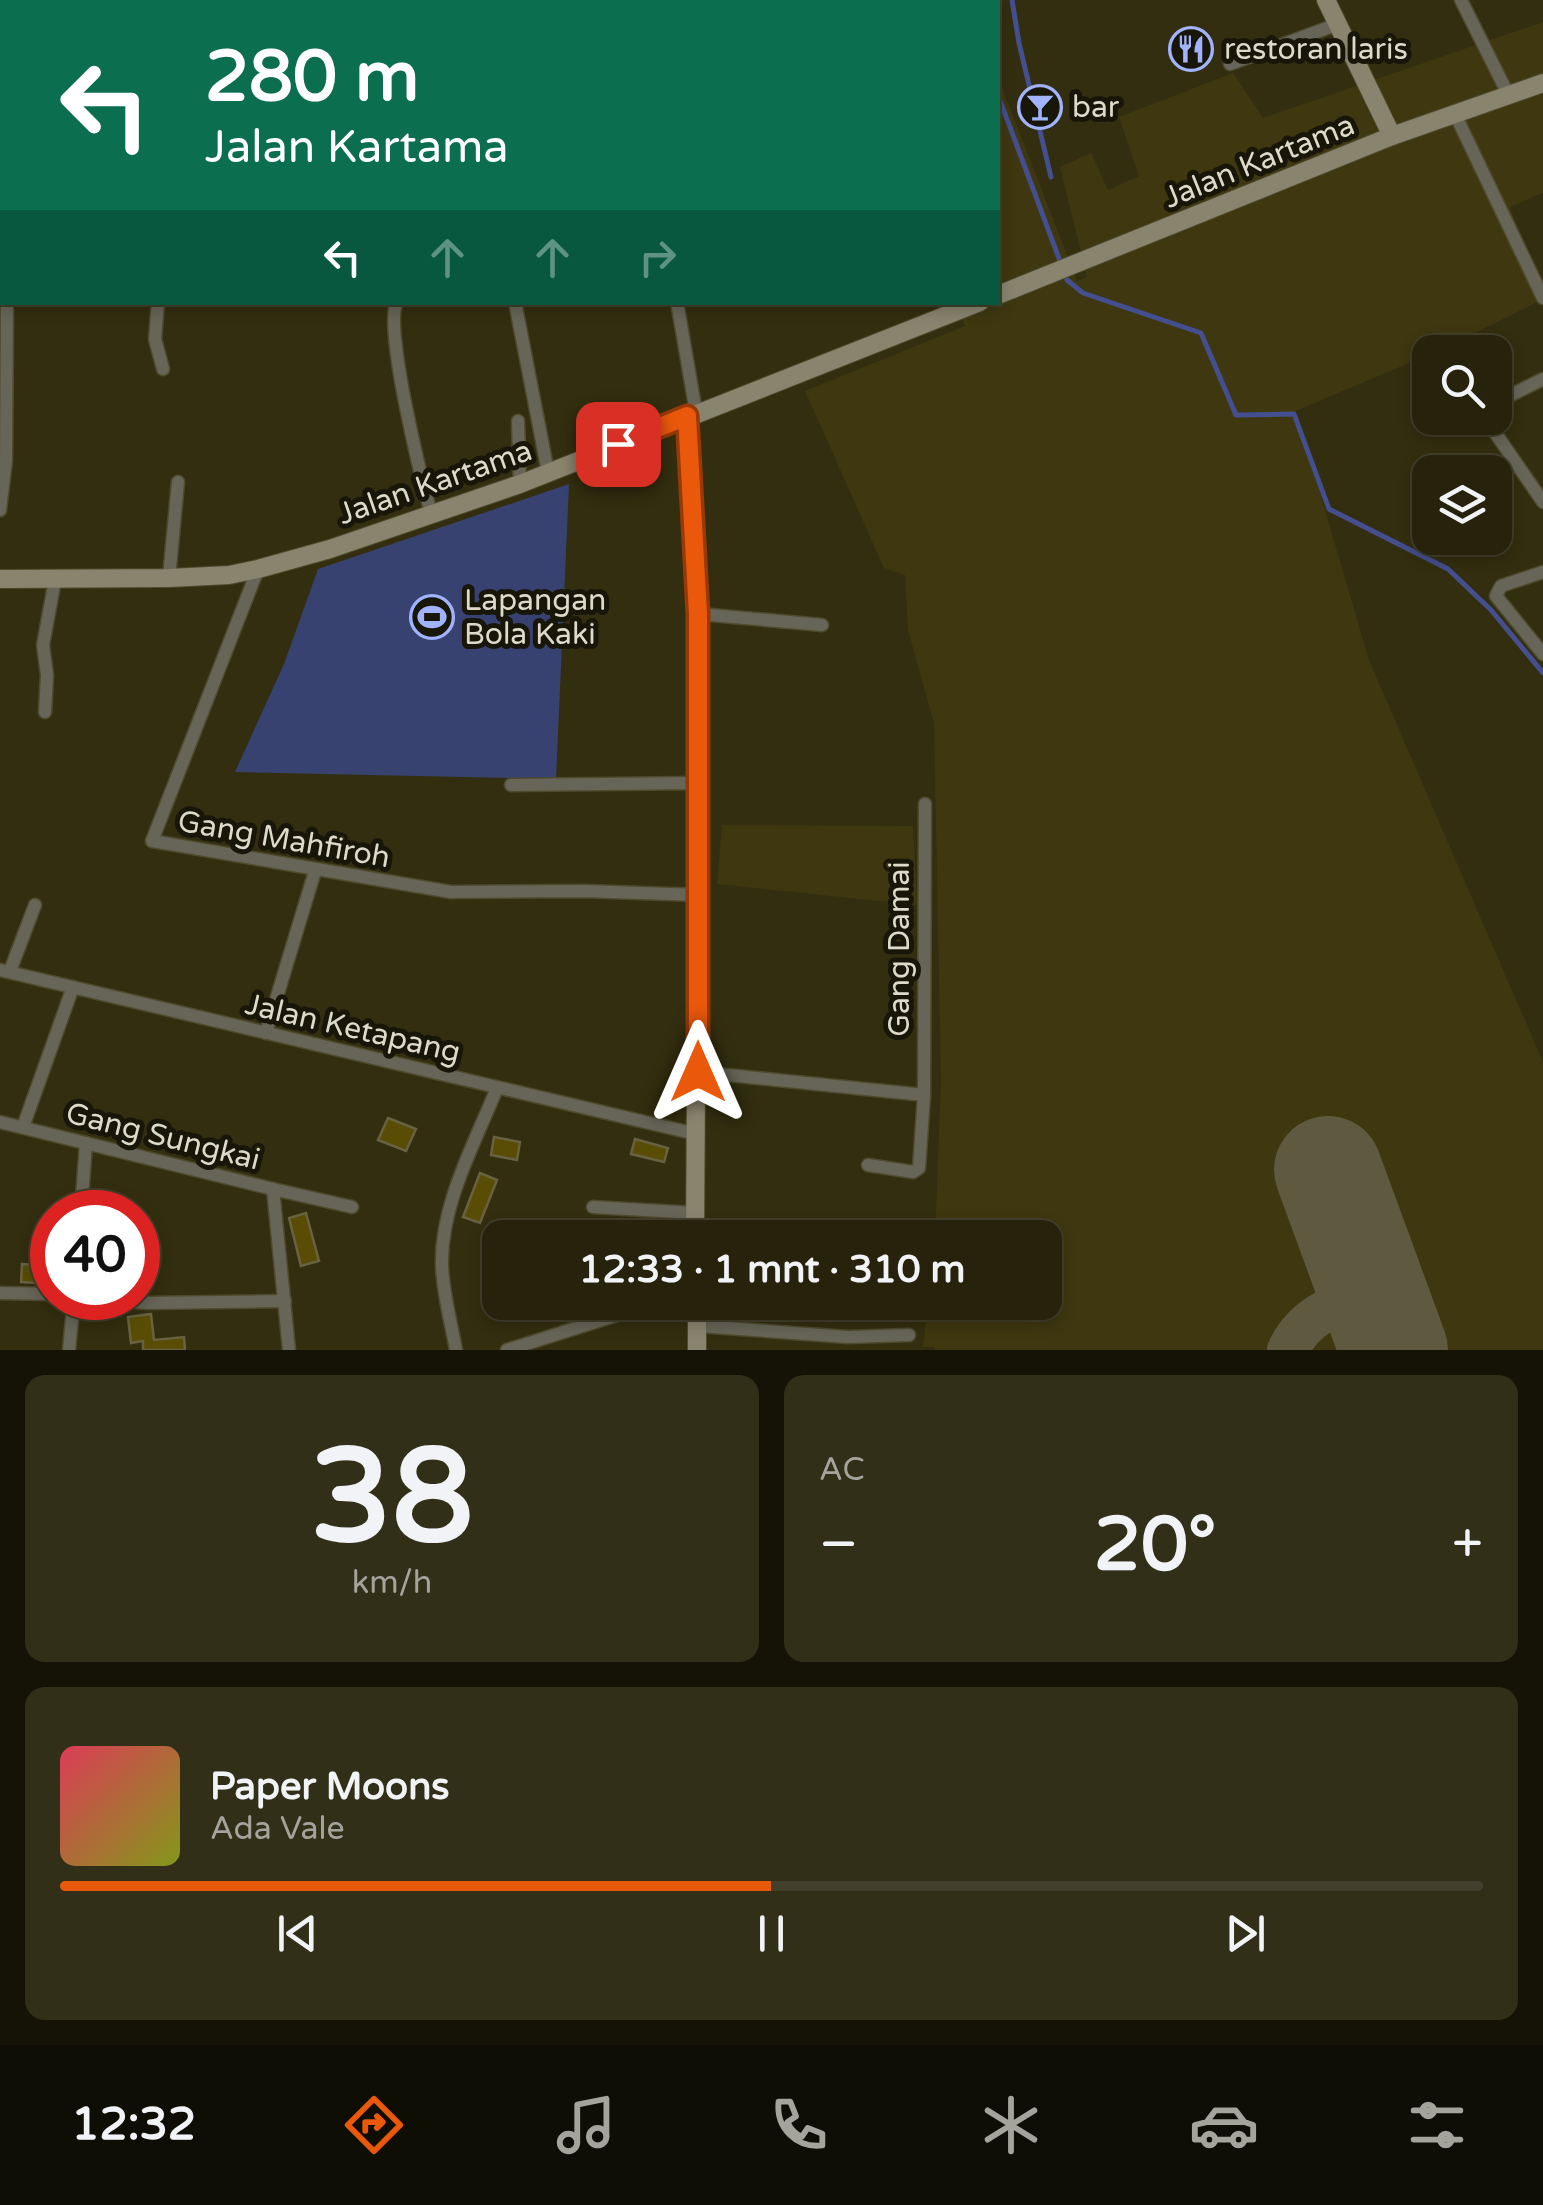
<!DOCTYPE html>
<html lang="id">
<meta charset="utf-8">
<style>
body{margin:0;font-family:"Varela Round",sans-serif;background:#322f19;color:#f1f3f6;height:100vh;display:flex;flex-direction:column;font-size:38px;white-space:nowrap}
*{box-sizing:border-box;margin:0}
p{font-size:32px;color:#a4a49d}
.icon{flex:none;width:55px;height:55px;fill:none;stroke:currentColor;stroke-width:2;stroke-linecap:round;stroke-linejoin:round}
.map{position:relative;height:1350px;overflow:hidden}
.drawer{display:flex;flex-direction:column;gap:25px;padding:25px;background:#151306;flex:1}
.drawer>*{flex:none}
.hud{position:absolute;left:0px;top:0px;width:1000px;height:305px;box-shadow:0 5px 15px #0003,0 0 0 2px #423f2c;background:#0b6e4f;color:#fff;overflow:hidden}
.fabs{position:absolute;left:1412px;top:335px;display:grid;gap:20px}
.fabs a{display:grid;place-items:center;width:100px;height:100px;border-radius:20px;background:#26220b;box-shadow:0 5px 15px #0003,0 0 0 2px #423f2c;font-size:50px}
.speed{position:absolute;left:30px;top:1190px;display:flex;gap:20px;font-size:50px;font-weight:700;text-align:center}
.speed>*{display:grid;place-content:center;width:130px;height:130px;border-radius:50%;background:#26220b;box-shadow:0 5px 15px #0003,0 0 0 2px #423f2c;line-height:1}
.speed .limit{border:15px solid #d22;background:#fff;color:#111}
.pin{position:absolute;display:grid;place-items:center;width:85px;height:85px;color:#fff;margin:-42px;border-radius:20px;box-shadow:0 5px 15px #0006}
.me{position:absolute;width:110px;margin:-55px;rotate:0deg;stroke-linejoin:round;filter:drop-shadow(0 0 8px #0008)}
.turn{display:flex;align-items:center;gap:35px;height:210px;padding:0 40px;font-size:45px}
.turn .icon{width:130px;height:130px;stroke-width:2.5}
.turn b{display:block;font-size:70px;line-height:85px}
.lanes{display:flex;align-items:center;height:95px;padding:0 40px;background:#0003;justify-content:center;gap:50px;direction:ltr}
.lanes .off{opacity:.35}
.big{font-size:75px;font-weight:700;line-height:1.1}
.drawer .widget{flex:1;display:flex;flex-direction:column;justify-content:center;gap:15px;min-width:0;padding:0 35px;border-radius:20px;background:#322f19}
.drawer .dial{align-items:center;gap:0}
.dial b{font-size:130px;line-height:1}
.song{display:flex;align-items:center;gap:30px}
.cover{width:120px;height:120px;border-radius:15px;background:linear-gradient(135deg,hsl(350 70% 55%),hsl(70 70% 35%))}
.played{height:10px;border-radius:5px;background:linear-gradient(90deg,#ea580c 50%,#423f2c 50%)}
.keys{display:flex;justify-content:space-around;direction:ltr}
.heat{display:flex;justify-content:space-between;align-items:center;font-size:55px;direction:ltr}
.drawer .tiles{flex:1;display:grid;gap:25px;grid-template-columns:1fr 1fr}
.widget:last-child{grid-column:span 2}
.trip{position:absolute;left:482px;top:1220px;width:580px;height:100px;border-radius:20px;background:#26220b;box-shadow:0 5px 15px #0003,0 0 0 2px #423f2c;font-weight:700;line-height:100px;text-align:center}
.tab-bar{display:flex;height:160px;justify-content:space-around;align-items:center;background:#0f0e04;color:#a4a49d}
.tab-bar .icon{width:70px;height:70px}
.tab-bar .active{color:#ea580c}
.tab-bar b{font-size:45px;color:#f1f3f6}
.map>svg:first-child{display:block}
.built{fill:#3e3710}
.green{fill:#384270}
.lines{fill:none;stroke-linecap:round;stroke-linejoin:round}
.stream{stroke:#434f8f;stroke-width:5}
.taxiway{stroke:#5f5a3f;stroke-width:42}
.runway{stroke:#5f5a3f;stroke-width:108}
.building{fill:#594d06;stroke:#686243;stroke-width:2.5}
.street-casing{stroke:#4e4a2d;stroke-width:15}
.secondary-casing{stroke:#4e4a2d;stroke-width:20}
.street{stroke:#676557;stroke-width:12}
.secondary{stroke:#88846e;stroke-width:18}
.route-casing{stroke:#983908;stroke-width:25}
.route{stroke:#ea580c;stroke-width:18}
.labels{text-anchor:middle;stroke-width:10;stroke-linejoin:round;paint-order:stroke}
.poi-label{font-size:30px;fill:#dddac9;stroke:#181609;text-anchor:start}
.street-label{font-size:30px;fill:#dddac9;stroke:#181609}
</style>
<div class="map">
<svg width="1543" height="1350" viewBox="0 0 1543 1350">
<rect width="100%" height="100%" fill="#332e0f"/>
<g class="built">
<path d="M1543,22v171l-33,14 33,92 -94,47 -153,65 73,249 174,402v288h-608l-1,-3h-11l5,-44 117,-1v-64l-110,-1 6,-155 -7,-359 -26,-93 -3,-55 -21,-7 -79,-177 160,-65 -8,-23 41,-1v-225l79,204 10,-4 -27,-110 31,-14 17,37 31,-14 -20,-59 114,-44 30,45z"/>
<path d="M722,825l191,1 4,79 -200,-21z"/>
</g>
<path class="green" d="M569,484l-13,295 -321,-7 49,-108 34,-95z"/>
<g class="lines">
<g class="stream">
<path d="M961,0l1,2"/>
<path d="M1012,0l7,43 32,134"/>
<path d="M998,95l69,185 16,13 118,40 35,82 58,-1 35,95 119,60 43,41 52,63"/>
</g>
<path class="taxiway" d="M1288,1350c23,-48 82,-63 123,-29l3,29"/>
<path class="runway" d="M1328,1170l66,180"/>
</g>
<g class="building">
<path d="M388,1118l28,11 -10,22 -28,-11z"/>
<path d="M494,1137l26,5 -3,18 -26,-5z"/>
<path d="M635,1139l33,9 -4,14 -33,-8z"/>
<path d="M480,1173l17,7 -17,43 -17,-6z"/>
<path d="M306,1213l13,48 -18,5 -12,-48z"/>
<path d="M22,1264l30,2v18l-31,-2z"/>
<path d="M151,1314l3,26 30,-3 1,13h-42v-9l-12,2 -3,-26z"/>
</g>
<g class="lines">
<g class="street-casing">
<g id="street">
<path d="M303,0l1,2"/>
<path d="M589,0l1,2"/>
<path d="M1461,0l48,96"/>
<path d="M348,2l6,-2"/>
<path d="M0,28l2,170"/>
<path d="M1230,64l108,-40"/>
<path d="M1455,114l88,184"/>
<path d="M0,246l2,-1"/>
<path d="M158,302l-3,37 8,30"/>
<path d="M397,302c-14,23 25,179 34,211"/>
<path d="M515,302l33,170"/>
<path d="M677,302l19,110"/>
<path d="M1495,403l48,-24"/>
<path d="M1485,418l58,84"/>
<path d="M518,421l2,63"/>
<path d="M0,510l6,-50 1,-158"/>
<path d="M258,569l-106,272 299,51 132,-1 116,4"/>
<path d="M1543,572l-42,14 -5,10 47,58"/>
<path d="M169,578l9,-96"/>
<path d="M699,614l123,11"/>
<path d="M45,712l2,-37 -4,-30 12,-65"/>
<path d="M511,785l187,-2"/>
<path d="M0,970l696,164"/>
<path d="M10,971l25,-66"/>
<path d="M266,1033l49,-162"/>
<path d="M698,1072l226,23 -5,73 -6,4 -45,-7"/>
<path d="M924,1095l1,-291"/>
<path d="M0,1122l273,67 16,161"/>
<path d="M23,1127l50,-140"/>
<path d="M273,1189l79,18"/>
<path d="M593,1207l102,6"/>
<path d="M81,1212l5,-69"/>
<path d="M0,1293l52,1"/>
<path d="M89,1298l58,5 138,-2"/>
<path d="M699,1326l149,11 61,-2"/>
<path d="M69,1350l5,-52"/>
<path d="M456,1350c-5,-28 -13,-56 -14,-84 -2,-61 33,-123 55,-178"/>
<path d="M507,1350l151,-48"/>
</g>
</g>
<g class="secondary-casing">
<g id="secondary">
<path d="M1326,0l66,136"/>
<path d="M998,295l394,-159 151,-53"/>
<path d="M687,416l12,198 -4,624"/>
<path d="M0,579l169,-1 60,-3 29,-6 72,-20 190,-65 460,-182"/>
<path d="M697,1302v48"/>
</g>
</g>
<use href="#street" class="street"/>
<use href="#secondary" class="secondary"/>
</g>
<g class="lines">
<g class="route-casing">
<path id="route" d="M618,444l69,-28 11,198v458"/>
</g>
<use href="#route" class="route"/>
</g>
<defs>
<g id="restaurant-ring" transform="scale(2.25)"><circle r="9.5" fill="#181609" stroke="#a1b3fd" stroke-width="1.5"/><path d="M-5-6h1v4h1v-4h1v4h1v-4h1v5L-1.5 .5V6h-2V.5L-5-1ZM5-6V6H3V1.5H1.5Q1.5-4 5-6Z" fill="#a1b3fd"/></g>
<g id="bar-ring" transform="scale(2.25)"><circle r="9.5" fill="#181609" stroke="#a1b3fd" stroke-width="1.5"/><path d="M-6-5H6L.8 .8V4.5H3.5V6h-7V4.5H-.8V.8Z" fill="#a1b3fd"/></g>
<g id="stadium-ring" transform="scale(2.25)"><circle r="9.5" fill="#181609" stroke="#a1b3fd" stroke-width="1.5"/><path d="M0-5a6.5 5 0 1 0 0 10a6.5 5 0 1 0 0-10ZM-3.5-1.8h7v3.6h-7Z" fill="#a1b3fd"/></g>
</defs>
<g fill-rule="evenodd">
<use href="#restaurant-ring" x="1191" y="49"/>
<use href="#bar-ring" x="1040" y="107"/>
<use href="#stadium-ring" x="432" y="617"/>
</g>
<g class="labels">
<g class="poi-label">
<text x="1224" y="59">restoran laris</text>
<text x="1072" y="117">bar</text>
<text x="464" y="610">Lapangan<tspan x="464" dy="34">Bola Kaki</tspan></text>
</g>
<g class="street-label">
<text transform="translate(1259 161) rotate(-22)" y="10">Jalan Kartama</text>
<text transform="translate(435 482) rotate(-19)" y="10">Jalan Kartama</text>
<text transform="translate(284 839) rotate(10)" y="10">Gang Mahfiroh</text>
<text transform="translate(899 949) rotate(-90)" y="10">Gang Damai</text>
<text transform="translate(353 1028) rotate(13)" y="10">Jalan Ketapang</text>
<text transform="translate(163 1136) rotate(14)" y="10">Gang Sungkai</text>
</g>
</g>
</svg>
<div class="fabs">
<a><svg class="icon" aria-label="search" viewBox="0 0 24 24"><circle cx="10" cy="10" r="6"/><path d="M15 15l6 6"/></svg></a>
<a><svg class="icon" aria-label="layers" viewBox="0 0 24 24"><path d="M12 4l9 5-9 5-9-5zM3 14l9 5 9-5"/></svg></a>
</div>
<div class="speed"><div class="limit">40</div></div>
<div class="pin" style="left:618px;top:444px;background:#d93025"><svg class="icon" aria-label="arrive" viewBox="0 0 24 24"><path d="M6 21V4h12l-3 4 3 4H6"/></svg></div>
<svg class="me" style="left:698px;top:1072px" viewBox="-20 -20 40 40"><path d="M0-17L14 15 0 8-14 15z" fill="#ea580c" stroke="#fff" stroke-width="4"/></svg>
<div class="trip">12:33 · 1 mnt · 310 m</div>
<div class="hud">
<div class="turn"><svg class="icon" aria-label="left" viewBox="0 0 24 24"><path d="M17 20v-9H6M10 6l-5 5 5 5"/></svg><div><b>280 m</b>Jalan Kartama</div></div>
<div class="lanes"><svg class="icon" aria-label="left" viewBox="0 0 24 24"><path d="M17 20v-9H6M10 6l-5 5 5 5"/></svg><svg class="icon off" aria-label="ahead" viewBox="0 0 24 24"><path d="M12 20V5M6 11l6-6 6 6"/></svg><svg class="icon off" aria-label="ahead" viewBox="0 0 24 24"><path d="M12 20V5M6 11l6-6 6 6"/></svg><svg class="icon off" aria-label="right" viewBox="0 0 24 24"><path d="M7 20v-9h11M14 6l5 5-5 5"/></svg></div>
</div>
</div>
<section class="drawer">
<div class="tiles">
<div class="widget dial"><b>38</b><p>km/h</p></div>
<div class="widget"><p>AC</p>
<div class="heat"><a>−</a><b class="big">20°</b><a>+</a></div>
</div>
<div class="widget">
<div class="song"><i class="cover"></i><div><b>Paper Moons</b><p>Ada Vale</p></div></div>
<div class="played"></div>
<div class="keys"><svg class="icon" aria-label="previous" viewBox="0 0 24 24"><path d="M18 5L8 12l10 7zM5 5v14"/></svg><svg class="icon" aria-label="pause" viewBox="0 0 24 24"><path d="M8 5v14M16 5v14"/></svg><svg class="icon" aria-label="next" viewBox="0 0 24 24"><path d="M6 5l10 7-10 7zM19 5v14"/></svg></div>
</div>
</div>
</section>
<nav class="tab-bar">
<b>12:32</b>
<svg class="icon active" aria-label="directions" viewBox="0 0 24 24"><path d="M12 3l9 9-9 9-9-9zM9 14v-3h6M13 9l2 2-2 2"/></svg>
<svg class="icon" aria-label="music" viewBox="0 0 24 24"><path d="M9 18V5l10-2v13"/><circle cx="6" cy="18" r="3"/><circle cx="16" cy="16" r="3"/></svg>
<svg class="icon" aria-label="phone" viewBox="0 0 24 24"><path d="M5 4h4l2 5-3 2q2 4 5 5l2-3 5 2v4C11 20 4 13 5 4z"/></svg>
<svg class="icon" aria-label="climate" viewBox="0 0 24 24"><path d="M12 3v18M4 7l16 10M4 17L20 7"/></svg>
<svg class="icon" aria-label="car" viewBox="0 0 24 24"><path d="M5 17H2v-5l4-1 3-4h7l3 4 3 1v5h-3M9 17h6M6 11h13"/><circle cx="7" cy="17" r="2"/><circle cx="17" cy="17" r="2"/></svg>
<svg class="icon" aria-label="filters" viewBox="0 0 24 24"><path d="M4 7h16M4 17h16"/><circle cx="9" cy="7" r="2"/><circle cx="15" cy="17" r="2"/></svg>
</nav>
